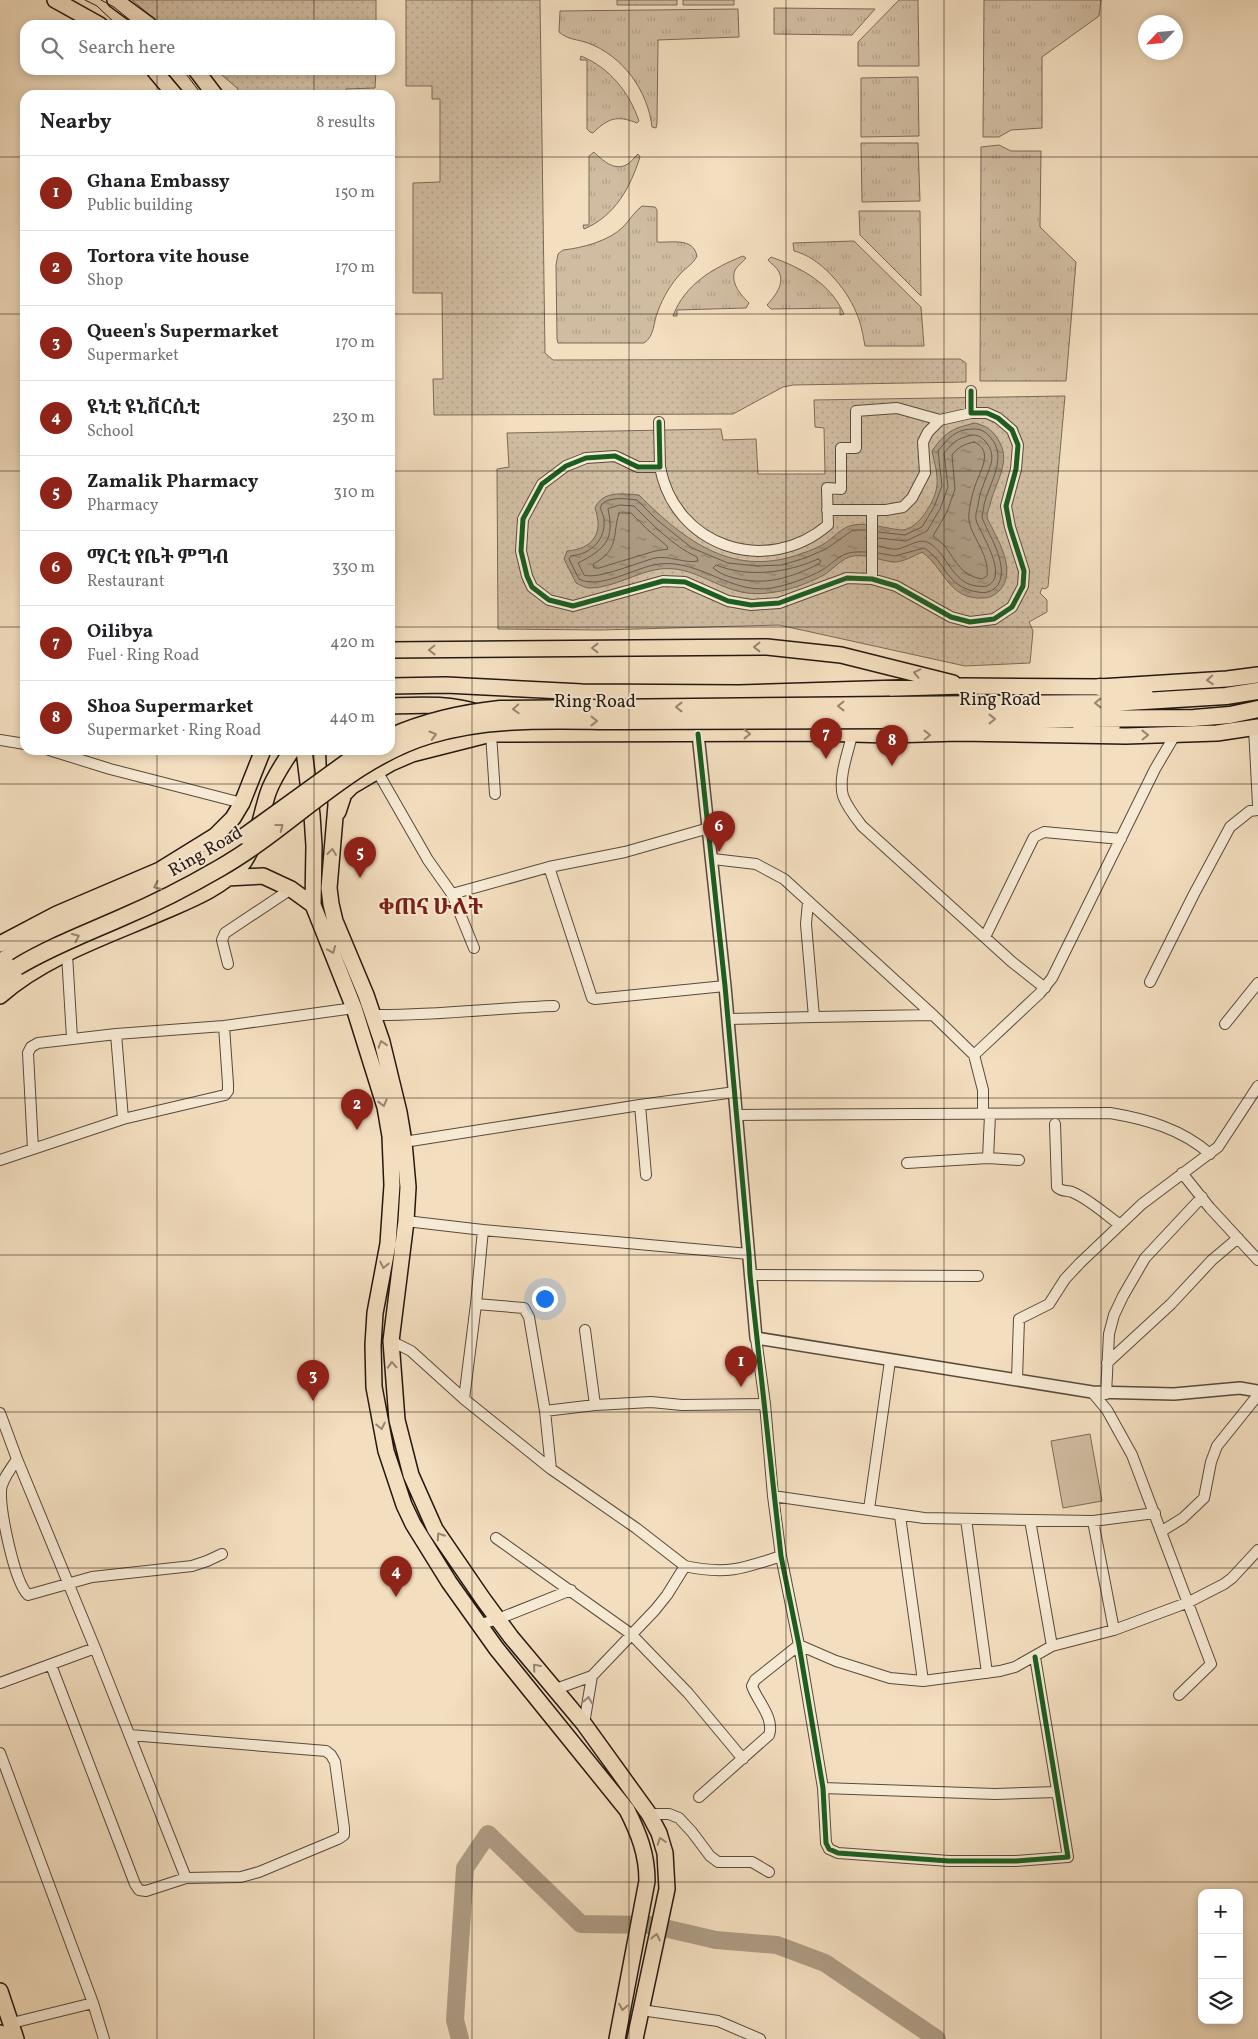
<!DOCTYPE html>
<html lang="en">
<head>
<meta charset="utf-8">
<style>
  body { margin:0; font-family:Vollkorn,"Noto Serif Ethiopic",serif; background:#f2f2f2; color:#202124 }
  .controls { position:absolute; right:15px; bottom:15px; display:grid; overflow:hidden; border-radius:10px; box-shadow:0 2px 8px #0003 }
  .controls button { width:45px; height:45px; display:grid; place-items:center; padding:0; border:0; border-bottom:1px solid #e0e0e0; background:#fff; color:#202124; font:25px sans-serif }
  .compass { position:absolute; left:1138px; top:15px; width:45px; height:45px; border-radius:50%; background:#fff; box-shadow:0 2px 8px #0003; rotate:244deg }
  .you { position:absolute; left:544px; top:1298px; width:18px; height:18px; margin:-12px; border:4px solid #fff; border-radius:50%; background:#1a73e8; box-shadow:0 0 0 8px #1a73e833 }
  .badge { display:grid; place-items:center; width:32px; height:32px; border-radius:50%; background:#8f2418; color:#fff; font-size:16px; font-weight:700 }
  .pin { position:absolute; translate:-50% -41px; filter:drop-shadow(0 1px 2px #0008) }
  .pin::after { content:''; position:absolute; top:26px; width:18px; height:15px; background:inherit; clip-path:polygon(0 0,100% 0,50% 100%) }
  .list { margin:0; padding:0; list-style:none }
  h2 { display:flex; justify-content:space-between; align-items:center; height:65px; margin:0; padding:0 20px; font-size:21px }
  h2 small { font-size:16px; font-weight:400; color:#757577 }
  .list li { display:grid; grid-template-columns:32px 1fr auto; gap:15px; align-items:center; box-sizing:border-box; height:75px; padding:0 20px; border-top:1px solid #e0e0e0 }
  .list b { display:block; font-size:19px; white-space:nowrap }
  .list p { margin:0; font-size:16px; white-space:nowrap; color:#757577 }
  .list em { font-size:16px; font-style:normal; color:#757577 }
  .icon { flex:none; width:28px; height:28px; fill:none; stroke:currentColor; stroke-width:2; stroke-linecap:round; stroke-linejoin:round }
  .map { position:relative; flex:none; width:1258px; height:2039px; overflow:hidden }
  .search { position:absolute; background:#fff; box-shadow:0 2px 8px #0003; left:20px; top:20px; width:375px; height:55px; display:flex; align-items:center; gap:12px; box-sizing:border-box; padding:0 18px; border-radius:15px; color:#757577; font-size:19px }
  .panel { position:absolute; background:#fff; box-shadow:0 2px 8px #0003; left:20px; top:90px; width:375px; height:665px; border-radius:15px }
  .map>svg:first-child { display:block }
</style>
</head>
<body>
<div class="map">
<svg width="1258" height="2039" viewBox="0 0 1258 2039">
  <defs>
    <pattern id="grass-tufts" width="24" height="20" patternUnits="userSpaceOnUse" patternTransform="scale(1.25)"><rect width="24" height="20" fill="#d0bca1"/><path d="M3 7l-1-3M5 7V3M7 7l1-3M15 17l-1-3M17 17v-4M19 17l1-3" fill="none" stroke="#b2a18a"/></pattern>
    <pattern id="park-dots" width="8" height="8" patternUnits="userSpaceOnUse" patternTransform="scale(1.25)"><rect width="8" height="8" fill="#d0bca1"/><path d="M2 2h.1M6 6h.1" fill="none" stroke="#b2a18a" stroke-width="1.8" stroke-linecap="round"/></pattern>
    <pattern id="water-ripples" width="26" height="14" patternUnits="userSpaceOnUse" patternTransform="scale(1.25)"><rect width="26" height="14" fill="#ad9b84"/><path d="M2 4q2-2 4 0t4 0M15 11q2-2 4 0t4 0" fill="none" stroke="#8d7d6b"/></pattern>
  </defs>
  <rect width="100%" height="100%" fill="#f3debf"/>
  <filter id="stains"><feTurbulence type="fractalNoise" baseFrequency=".004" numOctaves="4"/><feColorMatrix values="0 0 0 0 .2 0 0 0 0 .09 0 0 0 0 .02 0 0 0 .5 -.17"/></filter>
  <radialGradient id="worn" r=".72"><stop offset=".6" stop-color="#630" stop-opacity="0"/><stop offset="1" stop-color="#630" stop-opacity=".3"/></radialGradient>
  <path fill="url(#grass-tufts)" stroke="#7a6a59" d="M617,0h60v5h-60z
    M683,0h51v5h-51z
    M899,0h19l1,66h-61v-24z
    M984,0h117l-2,16 -57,41v71l-31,2 -12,7h-16z
    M774,8l101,1 -23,26 -78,-1z
    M738,9l1,28 -81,3 -1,83 -1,5 -4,-1c-4,-36 -29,-71 -64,-84 -11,-4 -20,-3 -29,-11l1,-21z
    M581,56c29,12 48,36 58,65l-2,2c-20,-8 -29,-5 -44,10l-3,-1 -3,-3v-69h-7z
    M918,77l1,59 -58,1v-59z
    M861,143h57l2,58 -58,1z
    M999,145l12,6h30l-1,76 36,35 -10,119h-86l1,-234z
    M594,152c8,8 20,19 32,13 5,-2 8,-8 12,-11l2,3c-10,31 -25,59 -56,72l-1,-4h6v-69z
    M642,206l13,1 2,3v32c15,1 36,-5 40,14 -4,8 -10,11 -16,17 -10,11 -18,24 -23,38 -5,11 -3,25 -14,32h-86l-1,-4 -1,-74 2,-11 5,-4c19,-2 46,-9 60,-23 7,-7 11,-15 19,-21z
    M859,211h61l1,85 -61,-61z
    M854,241l67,66 3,39h-59c-2,-11 -4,-23 -9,-34 -10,-24 -36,-55 -62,-61l-1,-8z
    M743,256l3,2c-3,4 -8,7 -11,12 -5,13 6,25 14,33l-3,5 -69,2v6h-4c12,-32 40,-48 70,-60z
    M771,257c31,11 59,26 73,57l-4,1v-7l-69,1 -4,-4c8,-9 18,-21 12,-33 -2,-5 -8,-8 -11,-12z"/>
  <path fill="url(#park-dots)" stroke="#7a6a59" d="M132,0h244v25h-214z
    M406,0h134l5,353 8,7 407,-1 6,4v19l-173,3 -10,2 -50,27 -299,1 -1,-36h10l-1,-86h-29v-110l27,-1v-83h-8v-13h-26z
    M216,70h160l-1,18 -29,1 -1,6h-104l-4,-7z
    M1065,396l-17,191 -3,2 -3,-1 -2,5 7,7v12l-18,10 4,9 -3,32 -65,3 -186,-41 -178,5 -103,-1 -1,-160 12,-2 -2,-34 214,-4 2,11 33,-1 2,35h67l-1,-46 -9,-1 -1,-27z"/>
  <path fill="#d0bca1" stroke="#7a6a59" d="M1090,1434l12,67 -39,7 -12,-67z"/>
  <path fill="url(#water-ripples)" stroke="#776756" d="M975,423c12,3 19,8 25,20 11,20 -6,42 -10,62 -1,3 -3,8 -3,11 0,4 5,10 6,14 9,17 22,43 7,60 -5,5 -10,8 -17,8 -35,2 -39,-31 -61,-46 -8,4 -19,10 -28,10 -14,-1 -31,-10 -45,-5 -10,4 -17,13 -25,18 -23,12 -51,21 -77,18 -31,-4 -54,-28 -87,-24 -23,3 -47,19 -70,19 -5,0 -10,-3 -14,-5l-12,-24 3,-8c26,-2 37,-18 28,-43 8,-18 28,-14 44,-13 47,47 95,84 164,58 7,-2 15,-6 21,-9 9,-6 18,-17 29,-19 16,-3 33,4 49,5 16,0 34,-30 35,-45 1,-11 -3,-24 -5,-34 13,-19 21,-23 43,-28z"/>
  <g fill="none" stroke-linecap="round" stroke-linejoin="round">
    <path stroke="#695a4a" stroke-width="1" d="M974,442c21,8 5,31 1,44 -3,9 -5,18 -6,27 -3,20 21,38 18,63l-5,3c-20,-3 -26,-17 -37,-33 -4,-4 -9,-7 -12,-10l14,-24 8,-23 -3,-34c6,-8 13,-11 22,-13z
      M620,505l14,1c19,19 39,40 63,51l1,4c-13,3 -29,-6 -43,-3 -16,4 -58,22 -71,17l-6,-12c27,-14 37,-23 30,-54z
      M619,513h12l17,17 19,16 1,3 -13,2 -56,17h-5l-1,-4c27,-14 19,-29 26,-51z
      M866,530h-13l-27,19 -21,9 -23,7 -25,1 -29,-3 -36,-15 -35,-28 -20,-20c-9,-1 -27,-4 -35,4 -4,5 2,10 2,15 2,21 -13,35 -33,37l-2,3 10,20c22,11 56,-12 80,-15 41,-5 72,31 113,24 16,-3 36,-10 50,-18 20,-13 18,-19 44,-18
      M878,532l27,3 17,-8 12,-20 8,-21 -4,-35c7,-9 14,-18 26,-21 12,-2 19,-2 27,8 17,20 -2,45 -7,67 0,4 -2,8 -2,12 1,4 4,9 6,14 6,12 11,22 13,35 1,6 0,14 -3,19 -5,6 -12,9 -20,7 -33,-5 -31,-30 -54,-44l-29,8 -17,-3
      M878,538l28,3 21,-10 13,-22 8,-22 -4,-34c6,-7 12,-14 21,-16 8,-3 14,-3 20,4 14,16 3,28 -2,45 -3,6 -4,13 -5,19 -1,5 -3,10 -2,15 4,13 34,56 11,66 -3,1 -7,0 -11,0 -25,-4 -28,-32 -47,-43 -10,-6 -22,5 -32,6 -6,1 -13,-2 -19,-3
      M818,559l3,2 -2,3c-30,14 -52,22 -85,14 -8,-2 -15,-5 -21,-10l3,-3c33,13 70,8 102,-6z"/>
    <path stroke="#ad9b84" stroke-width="18" d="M460,2039l-5,-19 10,-152 23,-34 93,90 70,1 65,15 61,5 48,18 112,76"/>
    <defs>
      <path id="minor" d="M659,422l1,45h-22l-23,-11 -29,2 -20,8 -24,18 -19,35 -2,32 6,25 5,11 17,13 24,6 90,-25 22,1 43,19 23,4 28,-2 68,-25 25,1 24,7 55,31 19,5 24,-3 18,-12 11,-21 1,-15 -14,-44 -4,-21 10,-37 2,-24 -6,-15 -14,-12 -11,-5h-16v-22
        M660,467c15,80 107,110 168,58l-1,-37 14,1v-41h15v-37l41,-3 43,12 31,-7
        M827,510h59l17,-3 9,-9 13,-25 -2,-31 5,-10 12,-12
        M872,579v-69
        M1254,728l4,77
        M491,734l4,60
        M852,735c-4,18 -14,43 -9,61 4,11 12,21 19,30l150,136 33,26
        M0,740l25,4
        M49,750l61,19 132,34
        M377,771l51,89 24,34 22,54
        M713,859l43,5 28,15 149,136 41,40 9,35v24
        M549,867l43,131 3,1 130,-13
        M452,894l97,-27 76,-15 84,-24
        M808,902l-2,22 8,93 119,-2
        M985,937l49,-100 10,-5 77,7
        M67,954l5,84
        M228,964l-6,-24 3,-7 66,-44
        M1150,982l44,-88 36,-67 20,-16 8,-1
        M373,1015c60,1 121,-7 181,-9
        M728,1019l86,-2
        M1225,1024l33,-41
        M116,1034l7,85
        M974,1055l66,-62 12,-15 103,-209 20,-34
        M640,1105l6,70
        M737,1115l373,-2c36,6 72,16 100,41
        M1055,1124l2,63c4,5 9,3 15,5 17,7 33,22 48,33
        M404,1142l236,-37 95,-13
        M33,1149l-5,-96 3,-6 7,-4 78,-9 108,-8 130,-18
        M988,1158l31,2
        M0,1160l123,-41 102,-24 3,-4v-7l-4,-58
        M907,1163l81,-5 2,-43
        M1182,1173l28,35 48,52
        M406,1221l77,9
        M750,1275l228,1
        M476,1304l7,-74 266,24
        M585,1330l10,75
        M756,1338l9,66 8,92 8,60 18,89 24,143 3,55 3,6 9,4 111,8h67l52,-4 -33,-200
        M391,1341l20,10 53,48 87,70 85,59 49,38
        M1107,1363l64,-59 41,-44 26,-22
        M1017,1379l2,-60 30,-15 16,-25 15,-16 62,-59 76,-57 40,-61
        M1092,1392l15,18 25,45 79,209 -32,31
        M1106,1394l3,-60 5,-19 9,-19 22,-38 57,-61
        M464,1399l12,-95 48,4 5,9 16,94 6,58
        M545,1411l50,-6 56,-3 31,3 83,-1
        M0,1413l17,46 78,189 91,230
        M17,1459c-6,10 -15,20 -16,31 -1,21 13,91 27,105l64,-18 100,-11 15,-5 15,-7
        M773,1496l151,22 169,3 62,-8
        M869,1509l21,-148
        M900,1516l23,165
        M966,1519l21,154
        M1030,1520l22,126
        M1093,1521l21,109
        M1162,1531l21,-13 21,-20 7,-36 6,-16 41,-51
        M496,1538l135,96 57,59 55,66
        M478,1625l20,-6 73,-29
        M51,1665l84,219 4,6 7,1 40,-13 55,-1 18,-5 79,-33 6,-4v-7l-9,-66 -4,-7 -5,-4 -196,-16
        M0,1683l95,-35
        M556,1689l36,-13 63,-66 12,-15 18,-29c40,9 58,3 96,-10
        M584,1724l8,-48
        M0,1753l93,250 11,36
        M823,1788l172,6 61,-2
        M699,1797l70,-62c6,-17 -12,-34 -17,-49l3,-6 44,-35 37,16 54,17 33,3 77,-10 15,-4 37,-21 62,-16 75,-28 35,-18 8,-6 26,-28
        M649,1814h20l10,4 13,14 18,24 8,6h34l17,10
        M641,2010l77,11 42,18
        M12,2023l81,-20"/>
      <path id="tertiary" d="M698,734l27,252 31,352 336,54 82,2 66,-6 18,3"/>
      <path id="primary" d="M55,0l45,25
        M115,0l34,25
        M154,70l21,25
        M196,70l19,25
        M390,650l377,-3 74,8 112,28
        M390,686l56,-1 136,7 157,1 225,-7 136,1 127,-8 31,-4
        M390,706c31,-1 60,-3 90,7
        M304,750l8,65 2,31 -1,59 41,103 31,99 5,29 2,49 -4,59 -13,69 -2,32 1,42 12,64 18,54 9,19 36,58 47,66 131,162c12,24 20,44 20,71l-30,158
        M334,750l2,55 -7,83 2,16 4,17 31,74 16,47 17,70 5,30 4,45 -2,34 -15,120 6,79 14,55 24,54 48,70 28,38 73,87 65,90 10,19 6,20 2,36 -32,150
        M338,812l6,-18 8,-8 39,-23 21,-9 79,-20 327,-1 71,2 70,-2 167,3 91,-3 41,-6
        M226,878l37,-2 28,13 22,16
        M0,944l57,-30 103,-44 55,-34 18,-18 9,-15 21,-53
        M0,996c45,-40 110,-61 165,-85 25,-11 56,-23 75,-44 17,-20 20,-50 28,-74 5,-15 15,-29 24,-43
        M0,1991l16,48
        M0,2033l2,6"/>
      <path id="trunk" d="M1100,687l45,8
        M890,705l221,-2 115,-7 32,-5
        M891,720l303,-2 36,-3 28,-6
        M1078,734l34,-9
        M0,962l48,-29 133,-58 64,-39
        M0,980l17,-13"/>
    </defs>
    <use href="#minor" stroke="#584a3c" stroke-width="12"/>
    <use href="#tertiary" stroke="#584a3c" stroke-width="14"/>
    <use href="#primary" stroke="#251811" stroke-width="18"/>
    <use href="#trunk" stroke="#251811" stroke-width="19"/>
    <use href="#minor" stroke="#f7ead5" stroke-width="10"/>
    <use href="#tertiary" stroke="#f7ead5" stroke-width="11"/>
    <use href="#primary" stroke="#f3debf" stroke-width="15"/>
    <use href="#trunk" stroke="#f3debf" stroke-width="16"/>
    <path stroke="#251811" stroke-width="1" d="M85,0l12,6 20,19
      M101,0l13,7 22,18
      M164,70l22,25
      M183,70l19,25"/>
    <defs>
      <path id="trunk-bridge" d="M390,737c36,-16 72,-24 110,-28l390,-4
        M245,836l119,-86
        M17,967c33,-20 70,-34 106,-50 33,-14 66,-31 97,-49 72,-41 129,-109 210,-133 62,-19 129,-14 192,-14 90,0 180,-1 269,-1"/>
    </defs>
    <use href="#trunk-bridge" stroke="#251811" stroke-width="19" stroke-linecap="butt"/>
    <use href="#trunk-bridge" stroke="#f3debf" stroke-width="16"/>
    <defs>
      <path id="cycleway" d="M659,422l1,45h-22l-23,-11 -29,2 -20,8 -24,18 -19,35 -2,32 6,25 5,11 17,13 24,6 90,-25 22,1 43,19 23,4 28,-2 68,-25 25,1 24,7 55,31 19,5 24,-3 18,-12 11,-21 1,-15 -14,-44 -4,-21 10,-37 2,-24 -6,-15 -14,-12 -11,-5h-16v-22
        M698,734l27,252 24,268 1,21 31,281 18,89 24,143 3,55 3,6 9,4 111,8h67l52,-4 -33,-200"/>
    </defs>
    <use href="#cycleway" stroke="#f7ead5" stroke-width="8"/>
    <use href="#cycleway" stroke="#1b5e20" stroke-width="5"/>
  </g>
  <defs><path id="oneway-chevron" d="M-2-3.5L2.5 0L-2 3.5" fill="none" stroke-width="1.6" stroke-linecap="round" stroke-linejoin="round" transform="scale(1.25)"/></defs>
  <g stroke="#968571">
    <use href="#oneway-chevron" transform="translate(757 647) rotate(180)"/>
    <use href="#oneway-chevron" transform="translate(595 648) rotate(180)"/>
    <use href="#oneway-chevron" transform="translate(432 650) rotate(179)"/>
    <use href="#oneway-chevron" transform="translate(917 673) rotate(-167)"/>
    <use href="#oneway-chevron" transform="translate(1210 680) rotate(176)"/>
    <use href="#oneway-chevron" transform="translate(1098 703) rotate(180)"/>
    <use href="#oneway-chevron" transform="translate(841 706) rotate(180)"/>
    <use href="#oneway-chevron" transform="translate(679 707) rotate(180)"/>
    <use href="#oneway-chevron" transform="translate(516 709) rotate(177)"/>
    <use href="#oneway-chevron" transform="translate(992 719)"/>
    <use href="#oneway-chevron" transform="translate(594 721)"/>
    <use href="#oneway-chevron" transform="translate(747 734)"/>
    <use href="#oneway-chevron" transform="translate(433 735) rotate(-16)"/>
    <use href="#oneway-chevron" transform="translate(927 735) rotate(-1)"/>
    <use href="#oneway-chevron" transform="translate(1145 735) rotate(-1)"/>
    <use href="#oneway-chevron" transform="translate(280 827) rotate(-37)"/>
    <use href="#oneway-chevron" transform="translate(332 852) rotate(-83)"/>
    <use href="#oneway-chevron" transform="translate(157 886) rotate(156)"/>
    <use href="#oneway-chevron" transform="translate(76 937) rotate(-25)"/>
    <use href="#oneway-chevron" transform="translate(332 950) rotate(68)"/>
    <use href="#oneway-chevron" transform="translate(382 1044) rotate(-107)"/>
    <use href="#oneway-chevron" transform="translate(383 1103) rotate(76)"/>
    <use href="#oneway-chevron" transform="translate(384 1265) rotate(102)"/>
    <use href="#oneway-chevron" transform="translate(392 1365) rotate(-93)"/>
    <use href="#oneway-chevron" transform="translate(381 1426) rotate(78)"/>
    <use href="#oneway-chevron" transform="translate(440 1536) rotate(-123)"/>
    <use href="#oneway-chevron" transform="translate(536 1667) rotate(-131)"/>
    <use href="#oneway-chevron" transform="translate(661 1841) rotate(-108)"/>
    <use href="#oneway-chevron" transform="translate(656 1937) rotate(-78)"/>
    <use href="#oneway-chevron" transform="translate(623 2007) rotate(101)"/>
  </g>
  <use stroke="#988c7d" href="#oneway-chevron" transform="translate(588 1700) rotate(-81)"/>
  <path fill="none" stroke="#251811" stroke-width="1" stroke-opacity="0.55" d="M157,0v25M314,0v25M472,0v2039M629,0v2039M786,0v2039M944,0v2039M1101,0v2039M157,70v25M314,70v25M0,157h25M390,157h868M0,314h25M390,314h868M0,471h25M390,471h868M0,627h25M390,627h868M157,750v1289M314,750v1289M0,784h1258M0,941h1258M0,1098h1258M0,1255h1258M0,1412h1258M0,1568h1258M0,1725h1258M0,1882h1258"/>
  <g text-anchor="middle" stroke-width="4" stroke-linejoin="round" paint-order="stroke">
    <g font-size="18" fill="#251811" stroke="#f7ead5">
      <text x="1000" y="705">Ring Road</text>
      <text x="595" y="707">Ring Road</text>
      <text transform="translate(205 851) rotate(-30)" y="6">Ring Road</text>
    </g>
    <g font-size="22" font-weight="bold" fill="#7a1f14" stroke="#f7ead5">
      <text x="431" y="914">ቀጠና ሁለት</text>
    </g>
  </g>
  <rect width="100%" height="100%" filter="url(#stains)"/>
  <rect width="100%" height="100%" fill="url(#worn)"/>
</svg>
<div class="controls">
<button>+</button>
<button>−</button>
<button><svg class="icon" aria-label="layers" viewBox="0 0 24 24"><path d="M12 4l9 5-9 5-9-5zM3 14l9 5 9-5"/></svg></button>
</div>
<svg class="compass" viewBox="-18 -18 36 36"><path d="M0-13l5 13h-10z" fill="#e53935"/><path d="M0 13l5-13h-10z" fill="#757577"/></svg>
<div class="you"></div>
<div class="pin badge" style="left:741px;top:1387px">1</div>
<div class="pin badge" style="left:357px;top:1130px">2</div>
<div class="pin badge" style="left:313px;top:1401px">3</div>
<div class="pin badge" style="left:396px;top:1597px">4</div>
<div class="pin badge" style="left:360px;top:878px">5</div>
<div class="pin badge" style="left:719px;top:852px">6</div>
<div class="pin badge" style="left:826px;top:759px">7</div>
<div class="pin badge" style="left:892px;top:766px">8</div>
<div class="search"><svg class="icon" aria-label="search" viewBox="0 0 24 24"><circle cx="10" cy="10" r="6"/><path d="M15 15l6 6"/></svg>Search here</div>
<section class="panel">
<h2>Nearby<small>8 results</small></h2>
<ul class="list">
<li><span class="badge">1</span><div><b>Ghana Embassy</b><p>Public building</p></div><em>150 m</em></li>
<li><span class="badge">2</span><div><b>Tortora vite house</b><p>Shop</p></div><em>170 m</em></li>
<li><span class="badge">3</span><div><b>Queen's Supermarket</b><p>Supermarket</p></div><em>170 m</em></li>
<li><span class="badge">4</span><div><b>ዩኒቲ ዩኒቨርሲቲ</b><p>School</p></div><em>230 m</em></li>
<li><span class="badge">5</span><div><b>Zamalik Pharmacy</b><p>Pharmacy</p></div><em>310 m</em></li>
<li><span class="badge">6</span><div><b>ማርቲ የቤት ምግብ</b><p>Restaurant</p></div><em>330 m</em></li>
<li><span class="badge">7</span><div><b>Oilibya</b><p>Fuel · Ring Road</p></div><em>420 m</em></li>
<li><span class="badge">8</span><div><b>Shoa Supermarket</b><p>Supermarket · Ring Road</p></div><em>440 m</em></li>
</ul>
</section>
</div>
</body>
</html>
